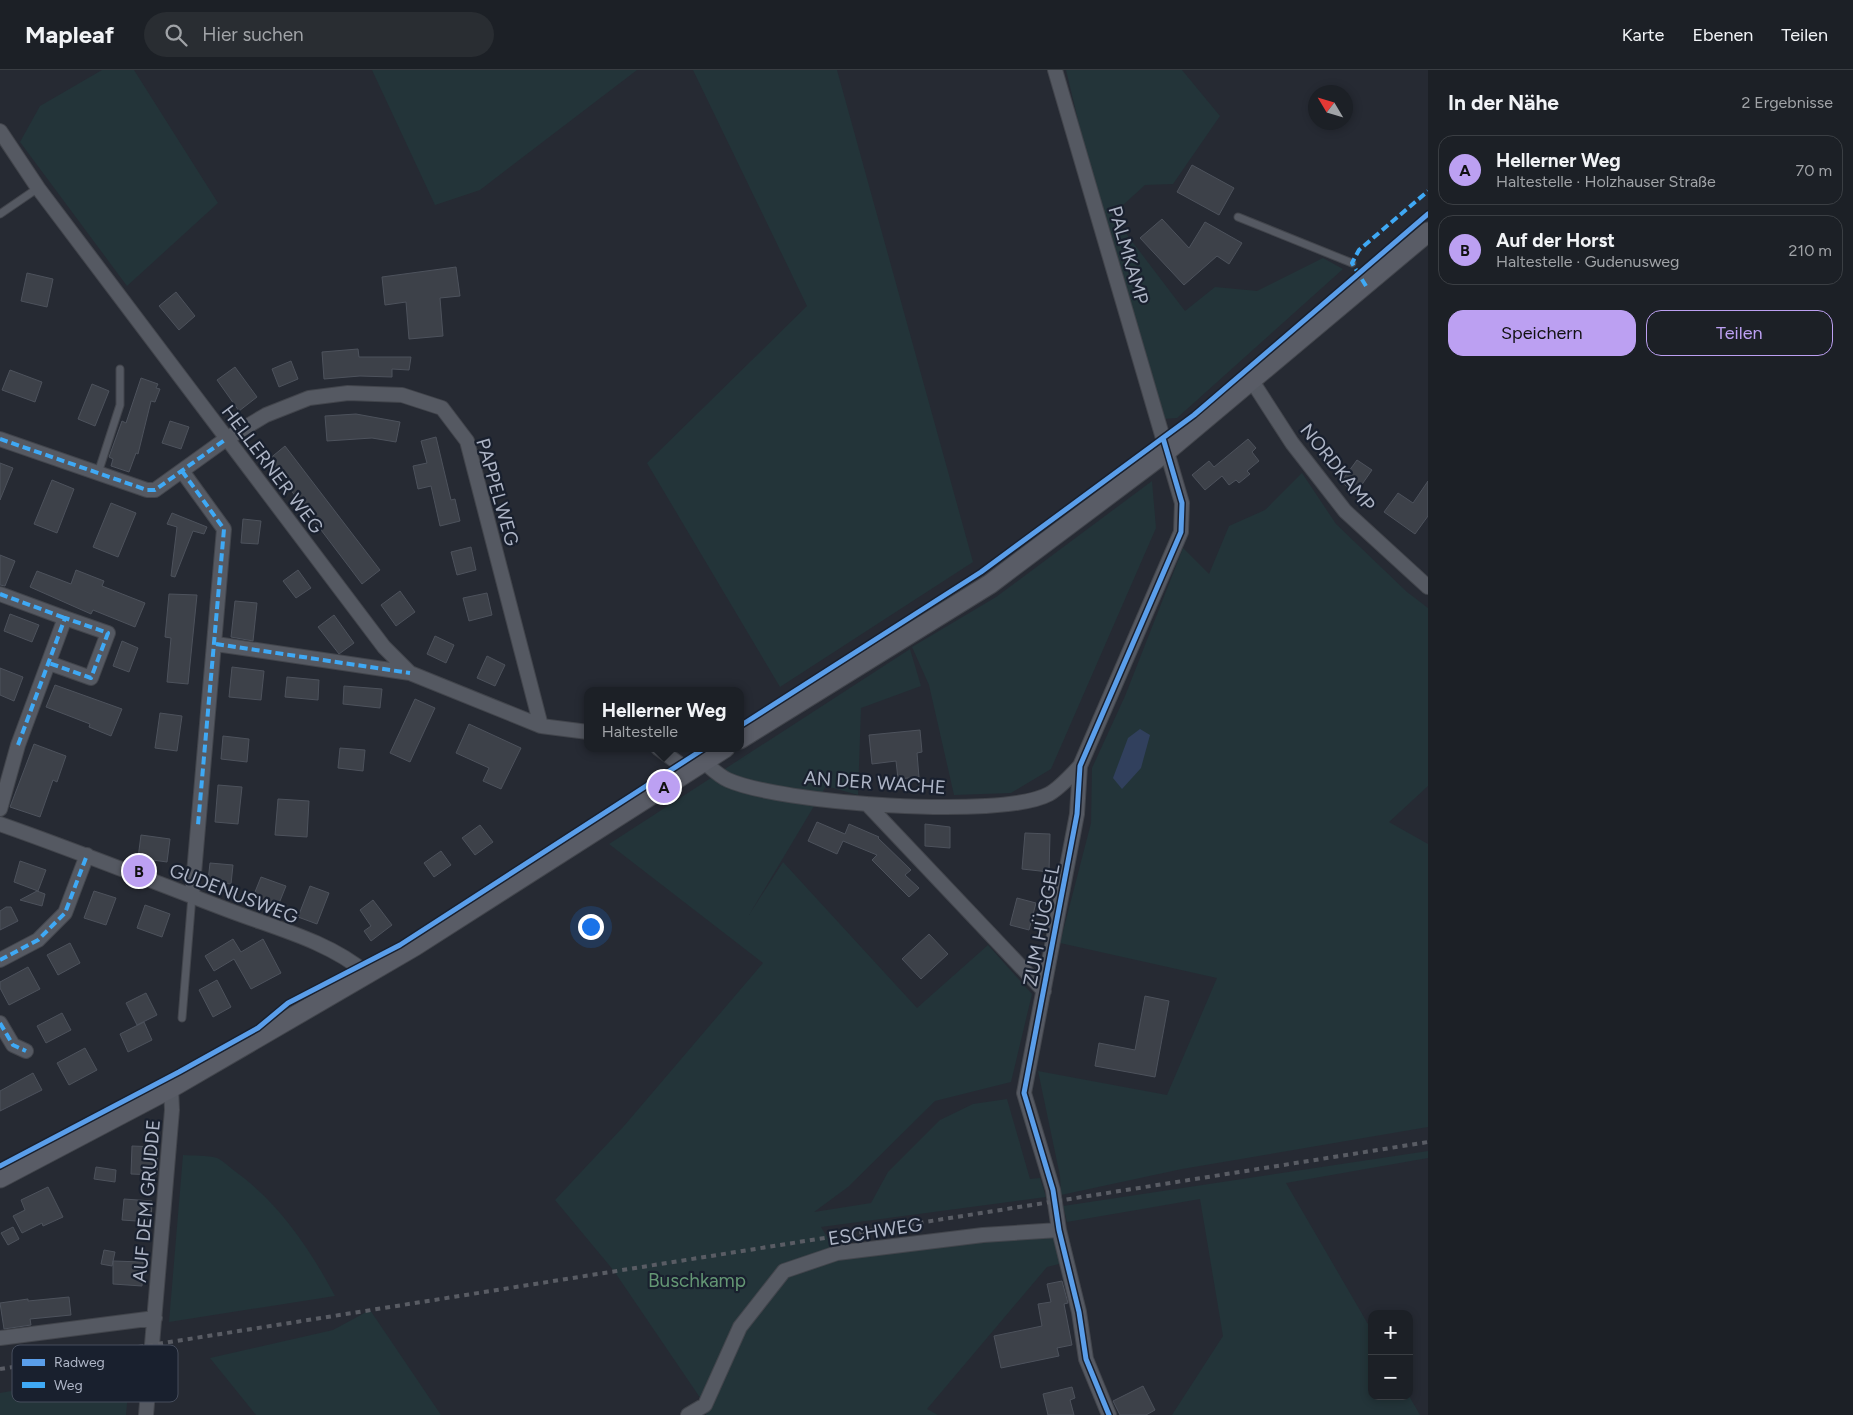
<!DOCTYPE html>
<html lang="de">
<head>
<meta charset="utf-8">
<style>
  body { margin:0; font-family:Figtree,sans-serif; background:#292d32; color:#f1f3f6 }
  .controls { position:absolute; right:15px; bottom:15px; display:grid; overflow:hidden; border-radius:10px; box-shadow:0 2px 8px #0003 }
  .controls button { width:45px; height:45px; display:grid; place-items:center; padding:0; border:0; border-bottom:1px solid #3a3e43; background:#1c2026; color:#f1f3f6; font:25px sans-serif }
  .compass { position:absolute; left:1308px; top:15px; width:45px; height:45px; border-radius:50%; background:#1c2026; box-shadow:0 2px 8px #0003; rotate:308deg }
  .you { position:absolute; left:590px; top:856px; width:18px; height:18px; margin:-12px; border:4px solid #fff; border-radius:50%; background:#1a73e8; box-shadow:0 0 0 8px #1a73e833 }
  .badge { display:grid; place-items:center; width:32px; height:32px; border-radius:50%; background:#bca0f2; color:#111; font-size:16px; font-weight:700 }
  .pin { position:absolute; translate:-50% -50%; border:2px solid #fff; box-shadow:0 1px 5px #0006 }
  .popup { position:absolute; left:584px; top:617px; width:160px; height:65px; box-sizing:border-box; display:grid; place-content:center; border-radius:10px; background:#1c2026; filter:drop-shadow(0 1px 4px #0005); font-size:16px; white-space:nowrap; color:#a0a3a7 }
  .popup b { font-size:19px; color:#f1f3f6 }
  .popup::after { content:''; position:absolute; left:50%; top:100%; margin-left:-10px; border:10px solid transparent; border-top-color:#1c2026 }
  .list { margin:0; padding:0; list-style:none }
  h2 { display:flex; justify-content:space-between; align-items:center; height:65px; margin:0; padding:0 20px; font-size:21px }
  h2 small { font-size:16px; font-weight:400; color:#a0a3a7 }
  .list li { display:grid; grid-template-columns:32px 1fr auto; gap:15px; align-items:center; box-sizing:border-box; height:70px; margin:0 10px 10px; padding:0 10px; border:1px solid #3a3e43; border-radius:15px }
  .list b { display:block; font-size:19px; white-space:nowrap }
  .list p { margin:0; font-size:16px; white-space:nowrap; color:#a0a3a7 }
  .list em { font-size:16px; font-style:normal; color:#a0a3a7 }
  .actions { display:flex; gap:10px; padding:15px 20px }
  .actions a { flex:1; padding:11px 0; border:1px solid #bca0f2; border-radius:15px; text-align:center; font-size:18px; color:#bca0f2 }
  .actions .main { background:#bca0f2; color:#111 }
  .icon { flex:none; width:28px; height:28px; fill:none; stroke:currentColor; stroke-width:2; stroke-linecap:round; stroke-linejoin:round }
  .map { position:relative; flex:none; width:1428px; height:1345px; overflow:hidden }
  header { display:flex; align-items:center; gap:30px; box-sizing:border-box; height:70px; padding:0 25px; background:#1c2026; border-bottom:1px solid #3a3e43 }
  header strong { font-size:24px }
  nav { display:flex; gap:28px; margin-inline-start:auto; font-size:18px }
  .search { width:350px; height:45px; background:#292d32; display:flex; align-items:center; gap:12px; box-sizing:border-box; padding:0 18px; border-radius:28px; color:#a0a3a7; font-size:19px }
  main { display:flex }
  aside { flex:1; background:#1c2026 }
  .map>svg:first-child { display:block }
</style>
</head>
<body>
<header>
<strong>Mapleaf</strong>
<div class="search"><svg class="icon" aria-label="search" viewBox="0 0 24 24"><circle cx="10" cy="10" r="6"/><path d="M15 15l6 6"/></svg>Hier suchen</div>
<nav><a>Karte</a><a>Ebenen</a><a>Teilen</a></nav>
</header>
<main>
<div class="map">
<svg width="1428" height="1345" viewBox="0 0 1428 1345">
  <rect width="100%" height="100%" fill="#262a33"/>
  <path fill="#233439" d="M102,0h32l84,133 -91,83 -107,-144 20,-36z
    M372,0h265l-157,120 -45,15z
    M693,0h144l136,492 -193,125 -133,-224 160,-157z
    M1066,0h116l38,46 -47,68 -28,1 -33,30 73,96 30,-24 42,4 66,-33 20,11 -166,149 -14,1 -79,-274z
    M1302,403l34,51 71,68 21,16v178l-39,36 39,22v283l-246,42 -121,26 -1,-19 -22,-105 129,24 50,-117 -157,-35 31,-120 1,-55 33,-72 58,-148 26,26 20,-48 36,-16z
    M1152,411l4,47 -105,241 -40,24 -57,2 -25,-110 -17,-38 84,-50z
    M910,579l11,37 -60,22 -3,87 -32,-9 -77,129 34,-53 134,146 71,-63 44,49 -21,88 -76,19 -87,86 -34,25 57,-9 17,-31 52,-52 33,-16 34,-5 23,80 10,-1 6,19 -225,30 16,26 222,-23 8,32 -20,5 -120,142 11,6h-232l-1,-10 -91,-134 -59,-71 69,-74 139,-163 -154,-119z
    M1428,1081v7l-142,25 86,148v65h37l11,19h-248l51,-79 -23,-137 -133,23 -4,-16z
    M183,1085c10,1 25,0 34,3 7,3 13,10 19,14 43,31 74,77 99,124l-166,26z
    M370,1240l71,105h-185l-46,-57 123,-28z
    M130,1300l-4,45h-126v-22z"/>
  <path fill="#31405d" d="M1140,659l10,6 -9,33 -19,21 -9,-11 15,-40z"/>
  <path fill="#3d4149" stroke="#4d525c" d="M1192,95l42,23 -15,27 -42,-23z
    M1162,149l27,29 16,-26 37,21 -13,21 -12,-8 -33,29 -44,-47z
    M456,197l4,29 -20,2 3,38 -34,3 -3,-37 -21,3 -3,-28z
    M27,203l26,6 -6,28 -26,-6z
    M176,222l19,24 -16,14 -20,-24z
    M358,279l1,8h52l-2,13 -17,-1v8l-32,-1 -36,3 -2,-27z
    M291,291l7,18 -19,8 -7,-18z
    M235,297l22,30 -18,14 -22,-31z
    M10,300l32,12 -7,20 -33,-12z
    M141,308l17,6 -2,4 4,1 -5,13 -4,-1 -13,53 -2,-1 -7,19 -18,-6 2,-7 -4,-2 13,-36 4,2z
    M92,314l17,7 -14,35 -17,-7z
    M356,344l44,8 -4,20 -24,-4 -45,3 -2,-25z
    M170,351l19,6 -8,22 -19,-6z
    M436,367l15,63 4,-1 5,22 -20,5 -9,-40 -13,3 -5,-23 14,-3 -6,-22z
    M1248,369l8,9 -4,4 7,9 -12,10 3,3 -11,9 -3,-3 -7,5 -7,-9 -17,14 -13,-15 17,-14 5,6z
    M285,376l95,124 -18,14 -94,-124z
    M1357,390l15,10 -16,23 -15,-11z
    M0,393l13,5 -13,32z
    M52,410l22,9 -17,44 -23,-9z
    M1428,411v35l-13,18 -31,-22 14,-19 15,10z
    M111,433l25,10 -18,44 -25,-10z
    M172,443l35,14 -3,7 -11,-3 -18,46 -4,-1 6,-49 -10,-3z
    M243,449l18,2 -3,23 -17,-1z
    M471,477l5,23 -19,5 -6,-23z
    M0,485l15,6 -10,25 -5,-1z
    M76,500l28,11 -2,5 43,17 -10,24 -42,-17 -2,4 -61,-27 7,-16 34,13z
    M298,500l13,18 -15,10 -13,-17z
    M400,521l15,21 -19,14 -15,-21z
    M487,523l5,22 -23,6 -6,-23z
    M169,524l28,1 -9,89 -21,-2 4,-44 -6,-1z
    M235,531l22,2 -4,38 -22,-4z
    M10,544l29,11 -7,17 -28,-11z
    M334,545l20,28 -15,11 -21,-27z
    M435,566l19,9 -8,18 -19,-9z
    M122,571l16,7 -9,24 -16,-6z
    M487,586l18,9 -10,21 -18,-8z
    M232,597l32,4 -3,29 -32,-3z
    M0,598l23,9 -9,24 -14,-6z
    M287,607l32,3 -1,20 -33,-3z
    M55,615l67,24 -11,27 -22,-9 1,-3 -44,-17z
    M344,616l38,3 -2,19 -37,-4z
    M415,629l20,9 -25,54 -20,-9z
    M160,643l22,3 -5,35 -22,-3z
    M469,654l52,24 -20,41 -18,-8 6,-13 -33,-15z
    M920,660l2,22 -5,1 2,24 -21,2 -2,-18 -24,3 -3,-29z
    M223,666l26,3 -2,23 -26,-3z
    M34,674l32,12 -9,26 -4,-2 -13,37 -30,-10z
    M340,678l25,2 -2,21 -25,-3z
    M218,715l24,2 -4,37 -23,-2z
    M278,729l31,2 -2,36 -32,-2z
    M817,752l28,12 4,-10 30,13 -1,1 33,32 -6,5 14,13 -10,9 -37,-37 5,-5 -34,-14 -6,13 -29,-13z
    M925,754l25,3v21l-25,-2z
    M480,755l13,17 -18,13 -13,-17z
    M1025,763l25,1 -1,38 -27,-3z
    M141,765l29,4 -3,23 -29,-4z
    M441,781l10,14 -17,12 -10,-14z
    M20,791l26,9 -8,21 -24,-9z
    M210,793l23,2 -2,19 -23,-3z
    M261,807l25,9 -8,20 -25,-9z
    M310,816l19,7 -12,31 -19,-7z
    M37,821l8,3 -3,12 -22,-6z
    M94,821l22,7 -10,27 -22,-7z
    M1017,828l19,5 -7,27 -19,-5z
    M373,830l19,25 -21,16 -7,-10 7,-5 -11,-16z
    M145,835l25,9 -8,23 -25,-9z
    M6,837h5l7,14 -18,9v-19z
    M929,864l19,20 -27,25 -19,-20z
    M233,869l8,13 22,-13 18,34 -30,16 -17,-30 -20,12 -9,-15z
    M70,873l10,20 -22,12 -11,-20z
    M28,897l12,22 -31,16 -9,-17v-6z
    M217,910l14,27 -18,10 -14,-27z
    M146,923l11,22 -20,10 -11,-22z
    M1145,926l24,5 -14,76 -60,-11 4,-23 36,7z
    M62,943l9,17 -25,13 -9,-17z
    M144,952l8,18 -24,12 -8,-18z
    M85,978l12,22 -28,15 -12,-22z
    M33,1003l9,17 -42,21v-20z
    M132,1076l26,1 -1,28 -26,-1z
    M96,1097l20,3 -1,12 -21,-3z
    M48,1117l15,30 -20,9 -1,-3 -20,10 -9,-17 12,-6 -4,-10z
    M124,1129l28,2 -1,21 -29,-2z
    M13,1157l6,12 -11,6 -7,-12z
    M104,1180l11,2 -3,14 -11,-2z
    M113,1191l30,1 -1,24 -29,-2z
    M1062,1211l6,22 -4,1 8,41 -15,3 2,8 -58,12 -7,-32 48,-10 -4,-22 13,-2 -4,-18z
    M69,1227l2,18 -41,4 1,6 -27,4 -4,-26 28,-4v2z
    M1143,1316l12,24 -9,5h-26l-7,-14z
    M1072,1317l3,11 -5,2 4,15h-26l-5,-21z"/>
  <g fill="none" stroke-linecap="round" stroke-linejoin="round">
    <defs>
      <path id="lane" d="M0,144l38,-26
        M1238,147l114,46
        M98,403l22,-68v-36
        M182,948l10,-122"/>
      <path id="street" d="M1055,0l127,433 -1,29 -101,234 -3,48 -53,279 29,97 6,40 20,82 7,47 23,56
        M0,61l38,57 346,459 26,26 131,53 47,6
        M1252,311l40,62 53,68 83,76
        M0,369l147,51h8l71,-51 40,-24 43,-17 39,-5 54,2 40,13 25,33 74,285
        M182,401l42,58 -32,367
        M0,524l65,24
        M216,574l194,29
        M658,678l31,23
        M704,692c7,6 15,14 24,18 51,23 273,40 321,14 11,-6 22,-19 31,-28
        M867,734l177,187
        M0,739l18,-64 47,-127 43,15 -17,45 -42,-15
        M0,754c77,27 152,57 228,86 47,18 100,31 138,63
        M0,890l38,-20 27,-27 22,-58
        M0,953l13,22 13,6
        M0,1268l155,-20
        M146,1345l26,-305 -1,-22
        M688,1345l17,-10 35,-78 44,-56 53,-18 146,-18 76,-5"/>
      <path id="secondary" d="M740,669l250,-155 177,-133 261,-219
        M0,1108l171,-90 244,-142 310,-198"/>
    </defs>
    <use href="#lane" stroke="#42454c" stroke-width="9"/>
    <use href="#street" stroke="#42454c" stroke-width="16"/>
    <use href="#secondary" stroke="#42454c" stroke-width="21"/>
    <use href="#lane" stroke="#555962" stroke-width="7"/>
    <use href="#street" stroke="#555962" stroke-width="14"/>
    <use href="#secondary" stroke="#595c66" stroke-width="19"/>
    <path stroke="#595c64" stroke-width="4" stroke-dasharray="5 5" stroke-linecap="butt" d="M0,1299l1428,-227"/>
    <path stroke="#3fa9f5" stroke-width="4" stroke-dasharray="8 4" stroke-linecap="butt" d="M1366,216l-14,-23 7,-13 69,-59
      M0,369l147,51h8l71,-51
      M182,401l42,58 -26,296
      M0,524l65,24
      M216,574l194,29
      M18,675l47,-127 43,15 -17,45 -42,-15
      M0,890l38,-20 27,-27 22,-58
      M0,953l13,22 13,6"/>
    <defs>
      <path id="cycleway" d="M740,656l241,-154 213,-157 234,-201
        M0,1096l179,-94 79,-44 30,-25 112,-58 305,-197
        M1109,1345l-23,-56 -7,-47 -20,-82 -6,-40 -29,-97 53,-279 3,-48 101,-234 1,-29 -19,-65"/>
    </defs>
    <use href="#cycleway" stroke="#19202e" stroke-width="8"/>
    <use href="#cycleway" stroke="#5a9eea" stroke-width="5"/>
  </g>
  <g text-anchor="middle" stroke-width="4.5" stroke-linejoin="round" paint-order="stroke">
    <g font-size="19" fill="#aeb5c6" stroke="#19202e">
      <text transform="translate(1129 185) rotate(74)" y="7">PALMKAMP</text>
      <text transform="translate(1338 397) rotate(51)" y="7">NORDKAMP</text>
      <text transform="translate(273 399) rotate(53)" y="7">HELLERNER WEG</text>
      <text transform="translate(498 422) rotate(74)" y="7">PAPPELWEG</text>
      <text transform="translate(875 712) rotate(4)" y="7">AN DER WACHE</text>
      <text transform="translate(234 823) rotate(21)" y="7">GUDENUSWEG</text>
      <text transform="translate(1041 855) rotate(-79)" y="7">ZUM HÜGGEL</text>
      <text transform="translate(146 1131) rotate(-85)" y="7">AUF DEM GRUDDE</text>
      <text transform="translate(875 1161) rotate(-9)" y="7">ESCHWEG</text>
    </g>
    <g font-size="19" fill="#649774" stroke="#19202e">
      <text x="697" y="1217">Buschkamp</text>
    </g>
  </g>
  <rect x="12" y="1275" width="166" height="57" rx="8" fill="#19202e" stroke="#464d5c" stroke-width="1"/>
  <rect x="22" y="1289" width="23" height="7" fill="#5a9eea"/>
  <rect x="22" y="1312" width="23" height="6" fill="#3fa9f5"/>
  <g font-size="14" fill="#aeb5c6">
    <text x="54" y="1297">Radweg</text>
    <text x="54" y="1320">Weg</text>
  </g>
</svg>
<div class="controls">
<button>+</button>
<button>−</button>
</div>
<svg class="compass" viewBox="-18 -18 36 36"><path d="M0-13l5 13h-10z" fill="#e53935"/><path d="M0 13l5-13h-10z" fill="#a0a3a7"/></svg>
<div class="you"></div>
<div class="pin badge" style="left:664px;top:717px">A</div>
<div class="popup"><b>Hellerner Weg</b>Haltestelle</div>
<div class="pin badge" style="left:139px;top:801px">B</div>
</div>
<aside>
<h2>In der Nähe<small>2 Ergebnisse</small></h2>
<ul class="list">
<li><span class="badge">A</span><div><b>Hellerner Weg</b><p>Haltestelle · Holzhauser Straße</p></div><em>70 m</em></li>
<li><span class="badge">B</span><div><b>Auf der Horst</b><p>Haltestelle · Gudenusweg</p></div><em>210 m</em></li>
</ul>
<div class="actions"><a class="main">Speichern</a><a>Teilen</a></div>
</aside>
</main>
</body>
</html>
